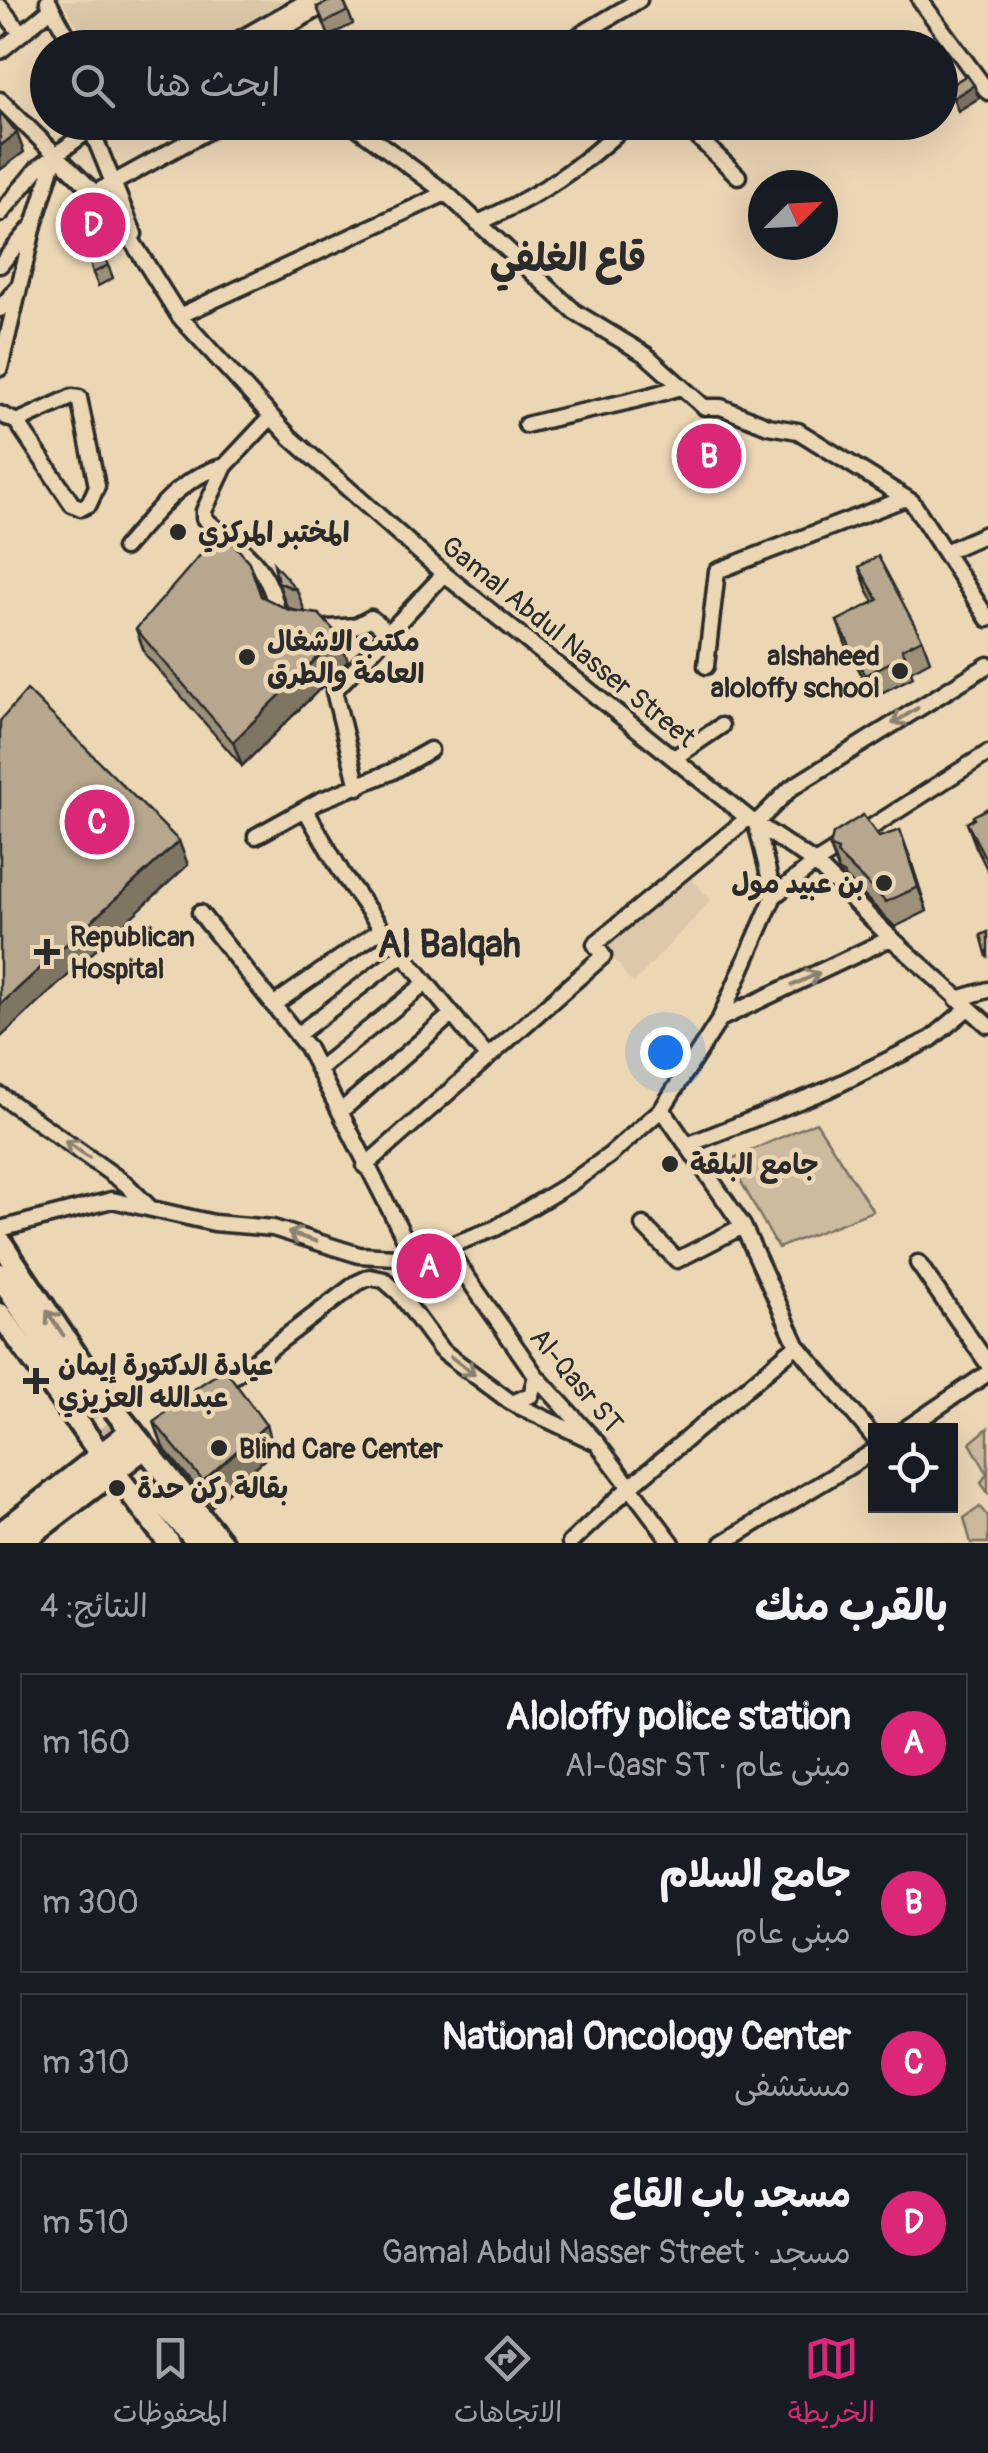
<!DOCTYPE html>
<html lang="ar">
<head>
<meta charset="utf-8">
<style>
  body { margin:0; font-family:Pangolin,"Playpen Sans Arabic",sans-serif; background:#20242c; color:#f1f3f6; direction:rtl }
  .controls { position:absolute; right:30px; bottom:30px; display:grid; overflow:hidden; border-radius:0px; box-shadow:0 10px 40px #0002 }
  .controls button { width:90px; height:90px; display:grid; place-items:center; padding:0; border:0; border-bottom:2px solid #363941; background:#171b24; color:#f1f3f6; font:50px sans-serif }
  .compass { position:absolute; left:748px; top:170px; width:90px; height:90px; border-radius:50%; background:#171b24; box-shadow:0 10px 40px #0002; rotate:66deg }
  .you { position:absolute; left:665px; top:1052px; width:35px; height:35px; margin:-25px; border:8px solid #fff; border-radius:50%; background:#1a73e8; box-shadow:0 0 0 15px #1a73e833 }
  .badge { display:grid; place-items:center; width:65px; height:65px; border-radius:50%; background:#db2777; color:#fff; font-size:32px; font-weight:700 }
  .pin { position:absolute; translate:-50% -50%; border:5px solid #fff; box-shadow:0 2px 10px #0006 }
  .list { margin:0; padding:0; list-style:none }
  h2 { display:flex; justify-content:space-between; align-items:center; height:130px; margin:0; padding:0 40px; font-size:42px }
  h2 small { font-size:32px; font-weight:400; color:#9ea1a6 }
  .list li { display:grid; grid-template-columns:65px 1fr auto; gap:30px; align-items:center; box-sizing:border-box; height:140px; margin:0 20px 20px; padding:0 20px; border:2px solid #363941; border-radius:0px }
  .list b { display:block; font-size:38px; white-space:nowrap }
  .list p { margin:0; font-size:32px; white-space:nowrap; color:#9ea1a6 }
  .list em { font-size:32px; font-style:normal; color:#9ea1a6 }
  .icon { flex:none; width:55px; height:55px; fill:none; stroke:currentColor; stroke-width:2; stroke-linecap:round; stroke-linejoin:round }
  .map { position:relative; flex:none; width:988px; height:1543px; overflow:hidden; direction:ltr }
  .search { position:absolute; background:#171b24; box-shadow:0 10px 40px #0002; left:30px; right:30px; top:30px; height:110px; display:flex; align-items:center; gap:25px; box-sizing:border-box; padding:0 35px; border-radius:55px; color:#9ea1a6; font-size:38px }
  .sheet { height:770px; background:#171b24 }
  nav { display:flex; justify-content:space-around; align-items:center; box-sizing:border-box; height:140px; border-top:2px solid #363941; background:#171b24; font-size:28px; color:#9ea1a6 }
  nav a { display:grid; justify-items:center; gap:5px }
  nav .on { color:#db2777 }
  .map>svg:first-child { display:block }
</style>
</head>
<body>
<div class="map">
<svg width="988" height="1543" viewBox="0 0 988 1543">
  <rect width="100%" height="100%" fill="#ecd7b5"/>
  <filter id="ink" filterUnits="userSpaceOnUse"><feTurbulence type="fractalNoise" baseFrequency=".01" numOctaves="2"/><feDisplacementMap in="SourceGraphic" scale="20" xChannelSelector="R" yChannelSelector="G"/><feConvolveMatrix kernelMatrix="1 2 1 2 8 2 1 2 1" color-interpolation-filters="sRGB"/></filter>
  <g filter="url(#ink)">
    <path fill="#dcc9a9" d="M62,0h241l-83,48 -130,-1z
      M689,876l22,24 -78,84 -30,-40z"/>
    <path fill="#cdbb9f" stroke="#7c7365" stroke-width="2.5" d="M816,1122l57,89 -95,37 -49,-88z
      M988,1428v65l-7,-10 6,-10 -17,-30z
      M980,1507l8,10v26h-17l-7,-25z"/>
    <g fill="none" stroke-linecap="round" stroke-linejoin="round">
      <path stroke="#c5b599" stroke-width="22" stroke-dasharray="22 11" stroke-linecap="butt" d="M84,1400l77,100"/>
      <defs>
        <path id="minor" d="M920,0l68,92
          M48,1l26,47
          M0,7l21,26
          M224,48l85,-48
          M249,48l85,-48
          M584,48l-9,-10 64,-38
          M0,51l52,-43
          M0,100l95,93 37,48 47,75 111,121 154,137 304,244 67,45 76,75 97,87
          M350,122l96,71 129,119 71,43 58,52h17l47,19 30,5 114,71 76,117
          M682,122l56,54
          M92,131l42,103
          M95,193l129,-71
          M0,214l38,-46 62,-46
          M478,223c62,-28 101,-54 151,-101
          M0,265l32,-38
          M0,309l18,-22
          M179,316l267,-123
          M0,368l34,-143 22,-71
          M0,414l17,8 55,82 9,4 8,-4 8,-18 -18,-88 -7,-1 -55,25
          M271,417l-46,49 -21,45v7c38,34 64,43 74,96l4,2
          M526,425c52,-14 104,-21 154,-38
          M124,548c30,-33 55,-71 101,-82
          M947,551l41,-18
          M316,629l40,-3 15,-8 18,15
          M706,666l11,-95 189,-73
          M674,758l47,-32
          M358,787l-24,-96 110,-117
          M305,809l38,66 39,54 106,129
          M756,823l35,-35 197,-123
          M756,823l18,73
          M256,836l63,-35 72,-29 39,-22
          M200,913l107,134 104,204
          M957,999l31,-9
          M273,1005l109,-76
          M720,1019l171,-81
          M297,1035l106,-81
          M319,1069l107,-86
          M0,1095l126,89 23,23
          M662,1109l81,117 54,119 79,95
          M341,1111l111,-97
          M687,1145l140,-55 104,-51 37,-31
          M365,1166l238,-210 -8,-12 153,-126
          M643,1225l34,35 66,-34
          M0,1229l112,-29 102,23 59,5 86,27 37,2 15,-6 35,-4 50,-19 75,-45 39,-28 52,-46 58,-90 54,-123 41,-33 173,-110
          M446,1247l90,129 61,67 75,100
          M918,1263l70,101
          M219,1387l138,-104 13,-6 14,3 15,13 42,57 71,53 85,40
          M512,1403l19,-8 5,-19
          M904,1430l84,-57
          M570,1543l61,-57 166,-141
          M723,1543l153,-93"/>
        <path id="secondary" d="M0,1241l104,156 118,146
          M0,1314l101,141 14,3
          M112,1469l57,74"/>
        <path id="primary" d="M0,1275l84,125
          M161,1500l39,43
          M0,1535l131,-103
          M19,1543l124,-95"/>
      </defs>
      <use href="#minor" stroke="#2b2b2b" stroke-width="21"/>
      <use href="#secondary" stroke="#2b2b2b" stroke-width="28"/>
      <use href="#primary" stroke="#2b2b2b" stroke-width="30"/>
      <use href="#minor" stroke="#ecd7b5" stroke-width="14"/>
      <use href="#secondary" stroke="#ecd7b5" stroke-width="20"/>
      <use href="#primary" stroke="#ecd7b5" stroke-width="22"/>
    </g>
    <path fill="#9d907a" stroke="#2b2b2b" stroke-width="2.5" d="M317,7l31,4 5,13 -24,12z
      M66,204l41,24 -19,13 -17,-25z
      M108,265l5,13 -15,8 -5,-13z
      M859,567l63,72 8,22 -19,10 2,6 -40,20 -28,-54 -8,-22 37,-19 -7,-13z
      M278,582l19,8 8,22 43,49 -106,105 -97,-112 -9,-25 126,-32 27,13 8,1 -10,-4z
      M988,808v63l-12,-24 -9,-24z
      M879,837l30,18 18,56 -32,16 -49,-49 -2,-4 -5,-2 -9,-25z
      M154,1422l121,28 -63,56 -49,-59z"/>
    <path fill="#7f7563" stroke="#2b2b2b" stroke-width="2.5" d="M974,85l5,13 -21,13 -5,-13z
      M17,133l7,19 -24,18v-24z
      M103,216l4,12 -19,13 -5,-12z
      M339,636l9,25 -106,105 -9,-24z
      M900,830l9,25 18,56 -9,-24z
      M179,841l9,24 -188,173v-33z
      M266,1425l9,25 -63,56 -9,-25z"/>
    <path fill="#b6a78e" stroke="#2b2b2b" stroke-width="2.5" d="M332,0h11l5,11 -24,12 -7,-16z
      M967,75l7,10 -21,13 -7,-10z
      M2,114l15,19 -17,13v-30z
      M85,191l18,25 -20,13 -17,-25z
      M97,241l11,24 -15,8 -7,-26z
      M222,530l27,32 12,34 28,14 30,4 20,22 -106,106 -97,-113z
      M878,556l44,83 -20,10 3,6 -40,20 -28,-54 41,-21 -19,-33z
      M274,564l23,26 -19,-8z
      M27,690l152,151 -179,164v-284z
      M988,808v53h-1l-20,-38 7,-4 -1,-3z
      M863,815l16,22 21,-7 18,57 -32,15 -49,-48 1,-4 -8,-3 3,-13z
      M988,932v25h-1l-6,-22z
      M225,1369l41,56 -63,56 -49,-59 34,-29z"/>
    <defs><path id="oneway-shaft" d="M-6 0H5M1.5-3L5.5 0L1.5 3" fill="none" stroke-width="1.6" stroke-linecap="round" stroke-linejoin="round" transform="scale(2.5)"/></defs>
    <g stroke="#8c8170">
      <use href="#oneway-shaft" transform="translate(905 716) rotate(148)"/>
      <use href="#oneway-shaft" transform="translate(806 979) rotate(-25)"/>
      <use href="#oneway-shaft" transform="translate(77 1149) rotate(-145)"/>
      <use href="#oneway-shaft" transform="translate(302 1237) rotate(-163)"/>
      <use href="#oneway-shaft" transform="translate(55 1323) rotate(-124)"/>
      <use href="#oneway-shaft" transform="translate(463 1366) rotate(37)"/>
    </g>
  </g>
  <g fill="#2b2b2b" stroke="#ecd7b5" stroke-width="4">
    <circle cx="178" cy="532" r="10"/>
    <circle cx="247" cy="657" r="10"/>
    <circle cx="900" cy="671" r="10"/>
    <circle cx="884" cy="883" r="10"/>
    <path d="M42 937h10v10h10v10h-10v10h-10v-10h-10v-10h10z"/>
    <circle cx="670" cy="1164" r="10"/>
    <path d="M31 1366h10v10h10v10h-10v10h-10v-10h-10v-10h10z"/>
    <circle cx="219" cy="1448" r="10"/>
    <circle cx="117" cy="1488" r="10"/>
  </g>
  <g text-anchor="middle" stroke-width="9" stroke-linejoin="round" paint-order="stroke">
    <g font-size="28" font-weight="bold" fill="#2b2b2b" stroke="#ecd7b5" text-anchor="start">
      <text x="198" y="542">المختبر المركزي</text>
      <text x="267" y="651">مكتب الاشغال<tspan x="267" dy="32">العامة والطرق</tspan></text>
      <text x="880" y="665" text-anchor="end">alshaheed<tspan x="880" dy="32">aloloffy school</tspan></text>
      <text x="864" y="893" text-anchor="end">بن عبيد مول</text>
      <text x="70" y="946">Republican<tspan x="70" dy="32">Hospital</tspan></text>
      <text x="690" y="1174">جامع البلقة</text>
      <text x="58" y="1375">عيادة الدكتورة إيمان<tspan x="58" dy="32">عبدالله العزيزي</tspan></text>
      <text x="239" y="1458">Blind Care Center</text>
      <text x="137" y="1498">بقالة ركن حدة</text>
    </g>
    <g font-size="28" fill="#2b2b2b" stroke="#ecd7b5">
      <text transform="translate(569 641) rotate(39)" y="10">Gamal Abdul Nasser Street</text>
      <text transform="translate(577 1380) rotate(50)" y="10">Al-Qasr ST</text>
    </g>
    <g font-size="38" font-weight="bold" fill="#2b2b2b" stroke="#ecd7b5">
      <text x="568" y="271">قاع الغلفي</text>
      <text x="449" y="957">Al Balqah</text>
    </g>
  </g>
</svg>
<div class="controls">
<button><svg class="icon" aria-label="locate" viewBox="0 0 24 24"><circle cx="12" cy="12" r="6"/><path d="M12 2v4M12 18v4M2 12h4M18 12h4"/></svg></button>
</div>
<svg class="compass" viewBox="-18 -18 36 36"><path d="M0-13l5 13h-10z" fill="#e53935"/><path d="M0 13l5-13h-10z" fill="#9ea1a6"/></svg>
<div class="you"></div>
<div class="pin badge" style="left:429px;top:1266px">A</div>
<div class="pin badge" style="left:709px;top:456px">B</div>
<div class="pin badge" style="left:97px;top:822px">C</div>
<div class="pin badge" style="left:93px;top:225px">D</div>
<div class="search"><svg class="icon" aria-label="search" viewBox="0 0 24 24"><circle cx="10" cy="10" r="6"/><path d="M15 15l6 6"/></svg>ابحث هنا</div>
</div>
<section class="sheet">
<h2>بالقرب منك<small>النتائج: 4</small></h2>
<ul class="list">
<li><span class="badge">A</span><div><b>Aloloffy police station</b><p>مبنى عام · Al-Qasr ST</p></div><em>160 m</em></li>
<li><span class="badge">B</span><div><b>جامع السلام</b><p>مبنى عام</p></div><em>300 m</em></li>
<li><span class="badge">C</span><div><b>National Oncology Center</b><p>مستشفى</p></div><em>310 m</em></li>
<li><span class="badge">D</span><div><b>مسجد باب القاع</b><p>مسجد · Gamal Abdul Nasser Street</p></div><em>510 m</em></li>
</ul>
</section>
<nav>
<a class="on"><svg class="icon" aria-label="map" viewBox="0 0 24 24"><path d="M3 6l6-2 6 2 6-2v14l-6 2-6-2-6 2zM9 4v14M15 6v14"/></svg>الخريطة</a>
<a><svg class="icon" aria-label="directions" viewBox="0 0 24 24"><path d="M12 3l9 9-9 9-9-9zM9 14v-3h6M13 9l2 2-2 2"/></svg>الاتجاهات</a>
<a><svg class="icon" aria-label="saved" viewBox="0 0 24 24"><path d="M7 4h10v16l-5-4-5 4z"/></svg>المحفوظات</a>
</nav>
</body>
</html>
